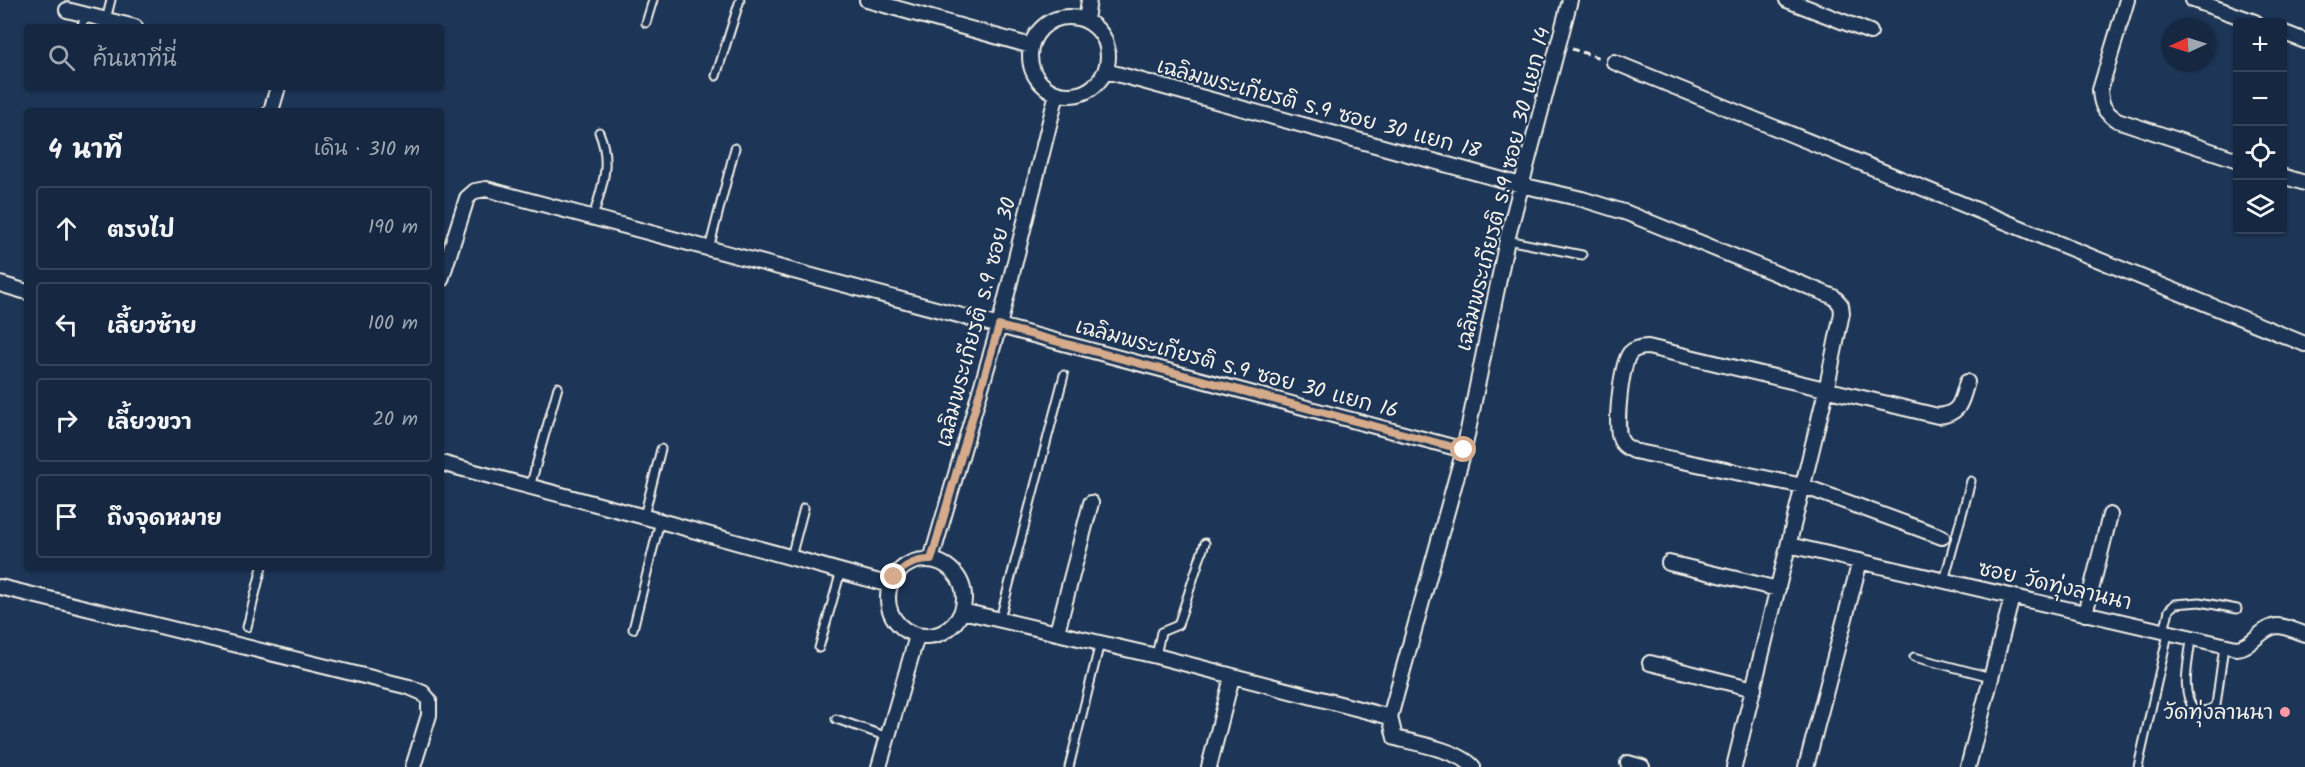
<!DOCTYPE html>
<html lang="th">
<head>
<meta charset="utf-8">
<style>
  body { margin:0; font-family:Kalam,"Playpen Sans Thai",sans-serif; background:#23344c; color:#f1f3f6 }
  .controls { position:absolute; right:18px; top:18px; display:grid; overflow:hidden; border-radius:6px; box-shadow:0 2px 4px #0004 }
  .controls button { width:54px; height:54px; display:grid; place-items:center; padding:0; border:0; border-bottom:2px solid #35445a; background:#162841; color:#f1f3f6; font:30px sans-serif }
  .compass { position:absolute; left:2161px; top:18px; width:54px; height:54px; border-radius:50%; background:#162841; box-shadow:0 2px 4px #0004; rotate:266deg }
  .stop { position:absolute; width:18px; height:18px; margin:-14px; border:4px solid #d6ab8b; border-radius:50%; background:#fff }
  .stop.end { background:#d6ab8b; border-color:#fff; box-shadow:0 2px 6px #0008 }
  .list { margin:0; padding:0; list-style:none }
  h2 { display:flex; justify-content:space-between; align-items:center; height:78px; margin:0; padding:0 24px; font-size:26px }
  h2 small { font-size:20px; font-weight:400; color:#9ea6b1 }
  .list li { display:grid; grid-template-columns:39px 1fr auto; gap:18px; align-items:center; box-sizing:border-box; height:84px; margin:0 12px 12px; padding:0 12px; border:2px solid #35445a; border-radius:6px }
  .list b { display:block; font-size:22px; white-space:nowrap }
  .list em { font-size:20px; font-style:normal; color:#9ea6b1 }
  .icon { flex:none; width:33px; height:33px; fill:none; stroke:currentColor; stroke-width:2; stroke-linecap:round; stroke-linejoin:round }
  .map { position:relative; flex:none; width:2305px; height:767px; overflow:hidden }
  .search { position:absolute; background:#162841; box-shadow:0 2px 4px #0004; left:24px; top:24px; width:420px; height:66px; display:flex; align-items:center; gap:15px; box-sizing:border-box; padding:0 21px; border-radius:6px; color:#9ea6b1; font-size:22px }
  .panel { position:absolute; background:#162841; box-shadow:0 2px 4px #0004; left:24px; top:108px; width:420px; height:462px; border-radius:6px }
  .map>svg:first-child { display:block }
</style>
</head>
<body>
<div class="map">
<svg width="2305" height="767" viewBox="0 0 2305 767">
  <rect width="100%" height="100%" fill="#1d3557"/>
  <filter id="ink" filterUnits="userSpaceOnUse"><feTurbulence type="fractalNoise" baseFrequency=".0167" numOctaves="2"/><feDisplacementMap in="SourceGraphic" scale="12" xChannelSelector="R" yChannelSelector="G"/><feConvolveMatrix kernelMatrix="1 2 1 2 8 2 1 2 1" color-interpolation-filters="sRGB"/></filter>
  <g filter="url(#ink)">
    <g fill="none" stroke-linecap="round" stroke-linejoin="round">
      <defs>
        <path id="service" d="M106,20l5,-20
          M646,23l7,-23
          M81,27l5,-12
          M716,76l24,-76
          M593,217c9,-30 19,-54 6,-85
          M1507,240l75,15
          M709,249l26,-101
          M530,487l28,-100
          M644,516l17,-67
          M791,557l13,-49
          M1944,581l27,-100
          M1000,619l64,-244
          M247,627l15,-60
          M633,629l27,-108
          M2164,632l5,-22 6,-6 25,-2 37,7
          M2191,639c-2,22 -11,52 3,70 9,2 15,3 22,-4l8,-59
          M819,648l22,-77
          M1156,656l5,-24 17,-7 27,-82
          M1914,657l77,20
          M836,719l52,18
          M1069,767l31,-124
          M2138,767l30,-133"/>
        <path id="minor" d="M867,0l164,46
          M1787,0l83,32
          M2127,0l-27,90c1,15 4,22 17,30l121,40
          M2193,0l62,22
          M67,10l68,17
          M1030 56a39 39 0 1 1 78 0a39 39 0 1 1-78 0Z
          M1086,20l3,-20
          M2282,32l23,9
          M1614,62l691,282
          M1106,71l415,114 61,14 45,14 207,84 7,8 1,8 -16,78 -92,376
          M271,111l7,-24
          M2282,176l23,7
          M441,280l26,-82 8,-7 11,-2 978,261
          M0,284l27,8
          M441,463l219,58 230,64
          M1942,537l-139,-51 -169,-35c-7,-4 -12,-6 -14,-13 -5,-13 1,-74 10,-85 5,-5 11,-6 18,-6l290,69c23,-2 23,-15 29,-34
          M1789,545l447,103c17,-1 25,-21 41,-22 9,0 20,6 28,8
          M888 598a38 38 0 1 1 76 0a38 38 0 1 1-76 0Z
          M931,560l68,-234 58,-233
          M1669,563l109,26
          M0,587l409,100 14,6 6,7v15l-16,52
          M962,611l194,45 234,61 74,-267 43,-210 63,-240
          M2085,614l25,-99
          M1057,632l34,-129
          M1650,663l104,26
          M1390,717l5,21c21,5 65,13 78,29
          M1628,763l14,4
          M879,767l38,-131
          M1209,767l23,-90
          M1806,767l54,-206
          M1968,767l44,-170"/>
      </defs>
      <use href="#service" stroke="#f4f1e8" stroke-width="11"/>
      <use href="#minor" stroke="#f4f1e8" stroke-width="18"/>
      <path stroke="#f4f1e8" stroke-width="3" stroke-dasharray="6 4.5" stroke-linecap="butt" d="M1572,49l28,9"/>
      <use href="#service" stroke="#1d3557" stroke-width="7"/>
      <use href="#minor" stroke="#1d3557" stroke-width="14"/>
    </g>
  </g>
  <g fill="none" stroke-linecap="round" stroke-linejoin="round" filter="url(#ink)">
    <path stroke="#d6ab8b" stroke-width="8" d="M894,577c11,-12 21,-17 37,-17l68,-234 465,124"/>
  </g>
  <circle fill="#ff9aa2" stroke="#1d3557" stroke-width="2" cx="2285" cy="712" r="6"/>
  <g text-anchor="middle" stroke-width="4.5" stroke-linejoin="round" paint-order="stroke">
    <g font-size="21" fill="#f4f1e8" stroke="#1d3557">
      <text transform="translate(1319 108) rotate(15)" y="7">เฉลิมพระเกียรติ ร.9 ซอย 30 แยก 18</text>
      <text transform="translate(1503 189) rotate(-76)" y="7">เฉลิมพระเกียรติ ร.9 ซอย 30 แยก 14</text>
      <text transform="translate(976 322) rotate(-75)" y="7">เฉลิมพระเกียรติ ร.9 ซอย 30</text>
      <text transform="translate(1237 368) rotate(15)" y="7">เฉลิมพระเกียรติ ร.9 ซอย 30 แยก 16</text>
      <text transform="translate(2055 585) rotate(13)" y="7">ซอย วัดทุ่งลานนา</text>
    </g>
    <g font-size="21" fill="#f4f1e8" stroke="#1d3557" text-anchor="end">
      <text x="2273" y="719">วัดทุ่งลานนา</text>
    </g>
  </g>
</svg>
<div class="controls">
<button>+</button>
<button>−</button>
<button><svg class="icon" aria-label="locate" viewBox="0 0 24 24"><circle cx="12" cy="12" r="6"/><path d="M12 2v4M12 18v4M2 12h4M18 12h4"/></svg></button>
<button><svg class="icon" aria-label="layers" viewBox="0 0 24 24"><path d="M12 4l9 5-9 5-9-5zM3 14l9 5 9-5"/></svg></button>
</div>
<svg class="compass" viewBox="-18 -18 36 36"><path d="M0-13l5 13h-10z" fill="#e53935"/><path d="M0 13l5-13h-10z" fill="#9ea6b1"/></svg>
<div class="stop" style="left:1464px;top:450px"></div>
<div class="stop end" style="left:894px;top:577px"></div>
<div class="search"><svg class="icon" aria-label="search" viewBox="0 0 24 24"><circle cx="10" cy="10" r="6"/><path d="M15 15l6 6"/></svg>ค้นหาที่นี่</div>
<section class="panel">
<h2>4 นาที<small>เดิน · 310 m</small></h2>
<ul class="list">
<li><svg class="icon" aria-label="ahead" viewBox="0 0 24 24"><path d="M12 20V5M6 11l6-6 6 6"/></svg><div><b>ตรงไป</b></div><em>190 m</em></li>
<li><svg class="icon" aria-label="left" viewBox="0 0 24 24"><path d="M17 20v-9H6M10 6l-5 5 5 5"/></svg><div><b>เลี้ยวซ้าย</b></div><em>100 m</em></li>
<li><svg class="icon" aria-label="right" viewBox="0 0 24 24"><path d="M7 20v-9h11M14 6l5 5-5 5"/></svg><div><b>เลี้ยวขวา</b></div><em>20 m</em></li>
<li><svg class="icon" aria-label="arrive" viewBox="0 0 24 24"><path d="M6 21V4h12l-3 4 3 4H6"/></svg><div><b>ถึงจุดหมาย</b></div></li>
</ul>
</section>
</div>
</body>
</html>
